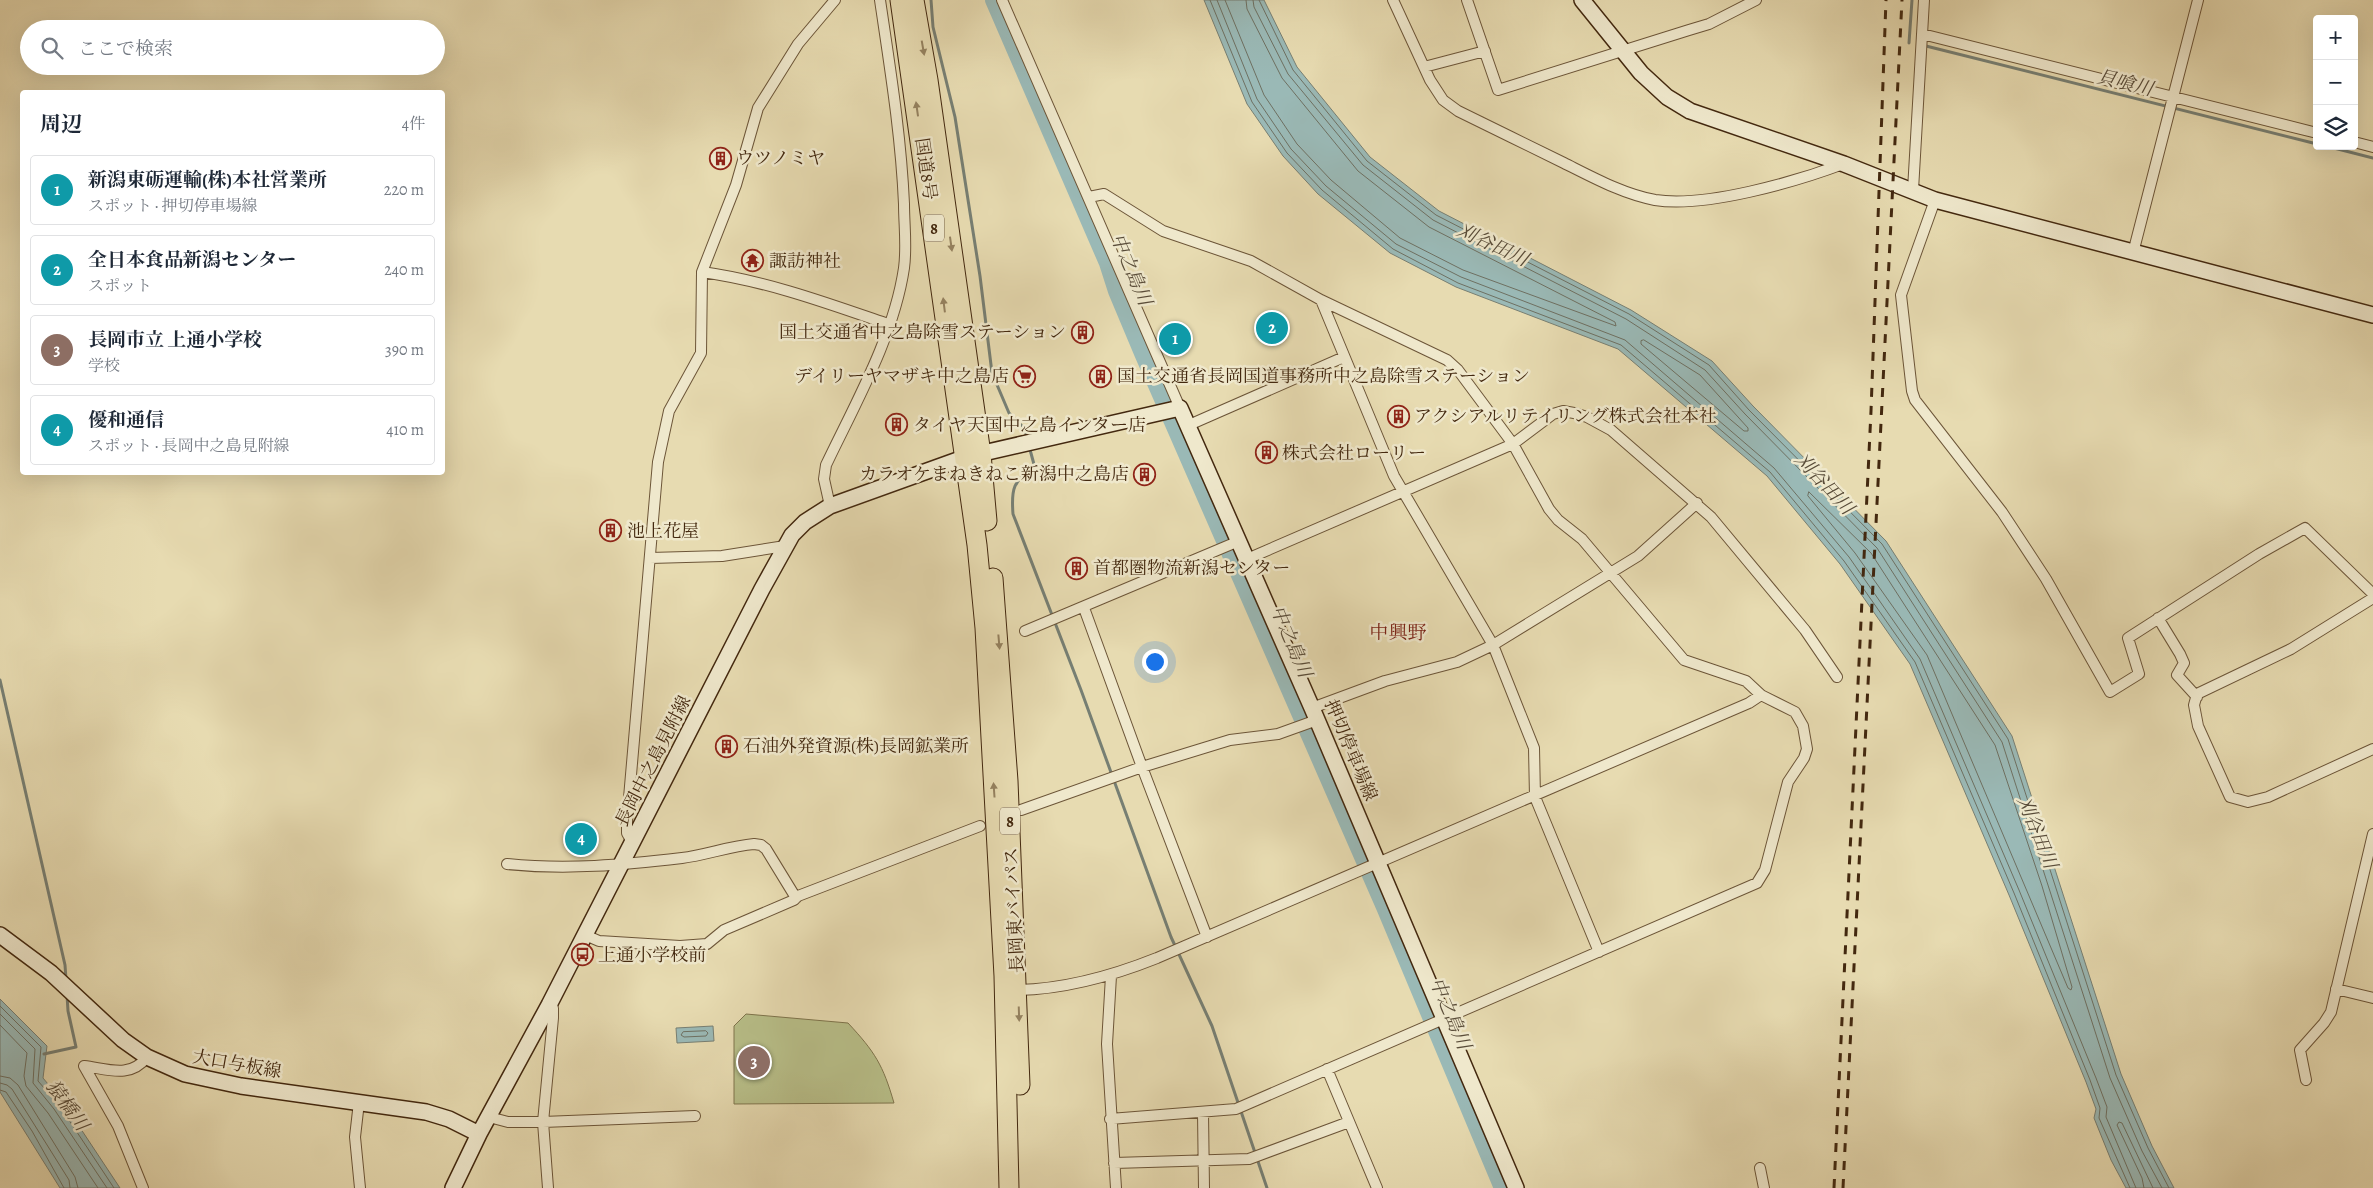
<!DOCTYPE html>
<html lang="ja">
<head>
<meta charset="utf-8">
<style>
  body { margin:0; font-family:Alegreya,"Noto Serif JP",serif; background:#f6f6f7; color:#1f2937 }
  .controls { position:absolute; right:15px; top:15px; display:grid; overflow:hidden; border-radius:5px; box-shadow:0 5px 20px #0002 }
  .controls button { width:45px; height:45px; display:grid; place-items:center; padding:0; border:0; border-bottom:1px solid #e0e1e3; background:#fff; color:#1f2937; font:25px sans-serif }
  .you { position:absolute; left:1154px; top:661px; width:18px; height:18px; margin:-12px; border:4px solid #fff; border-radius:50%; background:#1a73e8; box-shadow:0 0 0 8px #1a73e833 }
  .badge { display:grid; place-items:center; width:32px; height:32px; border-radius:50%; background:#0f766e; color:#fff; font-size:16px; font-weight:700 }
  .pin { position:absolute; translate:-50% -50%; border:2px solid #fff; box-shadow:0 1px 5px #0006 }
  .list { margin:0; padding:0; list-style:none }
  h2 { display:flex; justify-content:space-between; align-items:center; height:65px; margin:0; padding:0 20px; font-size:21px }
  h2 small { font-size:16px; font-weight:400; color:#747a83 }
  .list li { display:grid; grid-template-columns:32px 1fr auto; gap:15px; align-items:center; box-sizing:border-box; height:70px; margin:0 10px 10px; padding:0 10px; border:1px solid #e0e1e3; border-radius:5px }
  .list b { display:block; font-size:19px; white-space:nowrap }
  .list p { margin:0; font-size:16px; white-space:nowrap; color:#747a83 }
  .list em { font-size:16px; font-style:normal; color:#747a83 }
  .icon { flex:none; width:28px; height:28px; fill:none; stroke:currentColor; stroke-width:2; stroke-linecap:round; stroke-linejoin:round }
  .map { position:relative; flex:none; width:2373px; height:1188px; overflow:hidden }
  .search { position:absolute; background:#fff; box-shadow:0 5px 20px #0002; left:20px; top:20px; width:425px; height:55px; display:flex; align-items:center; gap:12px; box-sizing:border-box; padding:0 18px; border-radius:28px; color:#747a83; font-size:19px }
  .panel { position:absolute; background:#fff; box-shadow:0 5px 20px #0002; left:20px; top:90px; width:425px; height:385px; border-radius:5px }
  .map>svg:first-child { display:block }
</style>
</head>
<body>
<div class="map">
<svg width="2373" height="1188" viewBox="0 0 2373 1188">
  <rect width="100%" height="100%" fill="#e7dbb1"/>
  <filter id="stains"><feTurbulence type="fractalNoise" baseFrequency=".004" numOctaves="4"/><feColorMatrix values="0 0 0 0 .2 0 0 0 0 .09 0 0 0 0 .02 0 0 0 .5 -.17"/></filter>
  <radialGradient id="worn" r=".72"><stop offset=".6" stop-color="#630" stop-opacity="0"/><stop offset="1" stop-color="#630" stop-opacity=".3"/></radialGradient>
  <path fill="#b8bf89" stroke="#7e744c" d="M746,1014l102,9c27,29 35,42 46,80l-160,1v-78z"/>
  <path fill="#9ab9b6" stroke="#777f73" d="M1204,0h60l33,67 73,90 69,54 192,99 81,51 41,45 133,135 126,195 109,338 31,72 22,42h-48l-15,-28 -17,-42 2,-9 -10,-27 -77,-187 -99,-231 -70,-100 -73,-88 -149,-127 -162,-62 -66,-34 -72,-59 -35,-38 -36,-52z
    M0,999l47,47 -4,32 20,24 57,86h-60l-60,-96z
    M713,1026l1,15 -37,2 -1,-15z"/>
  <g fill="none" stroke-linecap="round" stroke-linejoin="round">
    <path stroke="#6e7062" stroke-width="1" d="M1210,0l42,102 35,51 35,37 71,59 65,34 163,62 149,127 74,89 71,101 99,231 76,187 10,28 -1,10 31,70
      M1217,0l40,99 34,50 35,37 70,58 65,33 164,63 149,128 75,89 71,102 99,231 77,188 11,29 -1,10 30,71
      M1225,0l39,95 33,49 34,36 69,58 63,32 153,56 -1,-4 -186,-95 -71,-56 -76,-93 -35,-69 -1,-9
      M1253,0l1,7 34,67 75,91 70,55 193,99 79,51 40,44 132,134 125,194 108,336 32,73 20,37
      M1259,0l34,70 74,91 69,54 193,99 80,51 40,45 133,134 126,195 108,336 32,73 21,40
      M1644,340l56,35 48,53v3h-4l-103,-87v-3z
      M1809,492l62,61 124,192 47,141 30,101 -1,3 -3,-2 -141,-333 -72,-102 -47,-57z
      M0,1006l41,41 -3,34 21,24 55,83
      M0,1014l35,35 -2,34 21,26 53,79
      M0,1025l27,28 -3,23 2,10 22,27 50,75
      M706,1031l2,2 -2,3 -22,1 -3,-2 2,-3z
      M0,1076l10,2 8,7 57,92 3,11
      M0,1083l7,2 5,4 57,91 1,8
      M0,1090l6,2 26,39 32,57
      M2144,1188l-2,-10 -25,-53 2,-3 3,1 31,65"/>
    <path stroke="#777f73" stroke-width="3" d="M931,0l2,27 22,90 25,159 12,97 17,40 16,16 2,9
      M1909,43l3,-43
      M1926,46l391,98
      M2326,146l47,12
      M1029,446l6,22c-22,12 -24,21 -22,46l68,176 90,247 41,89 55,162
      M0,680l65,285 1,14
      M44,1054l32,-7 -8,-36 -1,-16"/>
    <path stroke="#9ab9b6" stroke-width="18" d="M994,0l114,263 9,28 26,62 242,554 118,281"/>
    <defs>
      <path id="street" d="M1002,0l178,408
        M1393,0l37,80 13,20 15,11c35,17 71,35 106,52 28,14 59,31 91,37 50,8 140,-18 188,-36
        M1467,0l31,90 191,-60 20,-6 47,-24
        M1922,34l395,99
        M1424,67l61,-16
        M2354,142l19,5
        M1913,190l11,-190
        M1089,197l15,-3 59,37 88,30 70,39 73,176 99,169 41,103 1,49 64,155
        M1935,200l-34,95 11,96 3,9 87,112 44,67 64,113 29,-18 -11,-36 131,-84 46,-26 68,66
        M2133,253l65,-253
        M702,272l34,-87 22,-77 40,-64 37,-44
        M1189,425l155,-68
        M830,506l-6,-27 2,-14c29,-61 68,-129 78,-197 3,-22 0,-43 0,-64 -3,-69 -14,-136 -24,-204
        M650,558l72,-2 63,-10
        M1247,559l266,-115 40,-30 10,-3 11,2 13,4 24,13 100,87 94,113 32,47
        M2373,598l-82,51 -94,45 -3,11 4,21 32,71 18,5 20,-5 105,-48
        M1084,608l58,159 65,170
        M2158,618l22,36 4,9 -7,12 20,22
        M1025,631l214,-90
        M1312,708l73,-27 72,-19 36,-17 145,-89 59,-53
        M1021,810l121,-43 88,-27 48,-6 39,-14
        M632,842l-5,-9v-12l31,-359 11,-51 32,-58 1,-81c65,9 125,31 186,52
        M507,864c60,6 116,1 175,-6 24,-3 48,-12 72,-14l7,1 5,4 30,49
        M585,935l14,6 81,5 27,-2 17,-14 70,-30 4,-4 182,-70
        M1111,976l-4,68 9,144
        M2336,989l37,9
        M1018,990c49,-1 94,-14 139,-32l592,-255 12,-8
        M84,1066l34,60 25,62
        M84,1066c24,3 46,13 63,-9
        M1327,1069l50,119
        M2306,1080l-6,-30 24,-27 7,-11 42,-178
        M359,1102l-4,35 5,51
        M1203,1113l1,75
        M489,1117l19,5h35l152,-6
        M1110,1119l126,-10 521,-226 8,-13 23,-88 16,-24 3,-9 -4,-23 -8,-14 -34,-17 -15,-14 -62,-21 -102,-121 -24,-19 -9,-11 -36,-65 -55,-74 -11,-10 -126,-60
        M1114,1163l135,-4 100,-37
        M1760,1168l4,20
        M548,1188l-5,-66 10,-104v-10l-4,-3"/>
      <path id="secondary" d="M1582,0l59,73 26,24 23,14 154,53 91,36 438,115
        M0,935l51,38 72,67 24,17 38,17 56,12 185,26 23,7 30,15
        M453,1188l26,-54 70,-129 213,-416 30,-54 13,-13 25,-16 136,-49 214,-49 132,300 204,480"/>
      <path id="highway" d="M900,0l77,545 8,83 19,348 5,212
        M914,0l14,80 53,374 6,67
        M993,578l15,203 12,304"/>
    </defs>
    <use href="#street" stroke="#6c5538" stroke-width="12"/>
    <use href="#secondary" stroke="#43280f" stroke-width="18"/>
    <use href="#highway" stroke="#43280f" stroke-width="21"/>
    <use href="#street" stroke="#efe8cc" stroke-width="10"/>
    <use href="#secondary" stroke="#efe8cc" stroke-width="15"/>
    <use href="#highway" stroke="#e7dbb1" stroke-width="19"/>
    <path stroke="#43280f" stroke-width="3" stroke-dasharray="9 9" stroke-linecap="butt" d="M1834,1188l37,-777 15,-411
      M1843,1188l59,-1188"/>
  </g>
  <defs><path id="oneway-solid" d="M-6-.8H1V-3.2L6.5 0L1 3.2V.8H-6Z" transform="scale(1.25)"/></defs>
  <g fill="#958260">
    <use href="#oneway-solid" transform="translate(923 48) rotate(80)"/>
    <use href="#oneway-solid" transform="translate(917 109) rotate(-98)"/>
    <use href="#oneway-solid" transform="translate(951 244) rotate(82)"/>
    <use href="#oneway-solid" transform="translate(944 305) rotate(-97)"/>
    <use href="#oneway-solid" transform="translate(999 642) rotate(85)"/>
    <use href="#oneway-solid" transform="translate(994 790) rotate(-94)"/>
    <use href="#oneway-solid" transform="translate(1019 1014) rotate(88)"/>
  </g>
  <defs>
    <symbol id="building-ring" viewBox="-11 -11 22 22"><circle r="9.5" fill="#efe8cc" stroke="#8f2418" stroke-width="1.5"/><path d="M-4-6H4V6H1V3H-1V6H-4ZM-2.5-4.3h1.7v1.8h-1.7ZM.8-4.3h1.7v1.8H.8ZM-2.5-1h1.7V.8h-1.7ZM.8-1h1.7V.8H.8Z" fill="#8f2418"/></symbol>
    <symbol id="temple-ring" viewBox="-11 -11 22 22"><circle r="9.5" fill="#efe8cc" stroke="#8f2418" stroke-width="1.5"/><path d="M0-6L5-2H3V0L6.5 2.5H4V6H1.5V3h-3V6H-4V2.5H-6.5L-3 0V-2H-5Z" fill="#8f2418"/></symbol>
    <symbol id="supermarket-ring" viewBox="-11 -11 22 22"><circle r="9.5" fill="#efe8cc" stroke="#8f2418" stroke-width="1.5"/><path d="M-6-5.5h2.5l.6 2H6L4.5 2H-2.5L-4.4-4H-6ZM-1.5 3.2a1.3 1.3 0 1 0 .1 0ZM3 3.2a1.3 1.3 0 1 0 .1 0Z" fill="#8f2418"/></symbol>
    <symbol id="bus-ring" viewBox="-11 -11 22 22"><circle r="9.5" fill="#efe8cc" stroke="#8f2418" stroke-width="1.5"/><path d="M-5-6H5V4H4V6H2V4H-2V6H-4V4H-5ZM-3.5-4V0h7V-4ZM-3.5 1.2v1.5H-2V1.2ZM2 1.2v1.5H3.5V1.2Z" fill="#8f2418"/></symbol>
  </defs>
  <g fill-rule="evenodd">
    <use href="#building-ring" x="708" y="146" width="25" height="25"/>
    <use href="#temple-ring" x="740" y="248" width="25" height="25"/>
    <use href="#building-ring" x="1070" y="320" width="25" height="25"/>
    <use href="#supermarket-ring" x="1012" y="364" width="25" height="25"/>
    <use href="#building-ring" x="1088" y="364" width="25" height="25"/>
    <use href="#building-ring" x="1386" y="404" width="25" height="25"/>
    <use href="#building-ring" x="884" y="412" width="25" height="25"/>
    <use href="#building-ring" x="1254" y="440" width="25" height="25"/>
    <use href="#building-ring" x="1132" y="462" width="25" height="25"/>
    <use href="#building-ring" x="598" y="518" width="25" height="25"/>
    <use href="#building-ring" x="1064" y="556" width="25" height="25"/>
    <use href="#building-ring" x="714" y="734" width="25" height="25"/>
    <use href="#bus-ring" x="570" y="942" width="25" height="25"/>
  </g>
  <g text-anchor="middle" stroke-width="5" stroke-linejoin="round" paint-order="stroke">
    <g fill="#efe8cc" stroke="#776248" stroke-width="1">
      <rect x="924" y="214.5" width="20" height="27" rx="4"/>
      <rect x="1000" y="807.5" width="20" height="27" rx="4"/>
    </g>
    <g font-size="16" font-weight="bold" fill="#43280f">
      <text x="934" y="234">8</text>
      <text x="1010" y="827">8</text>
    </g>
    <g font-size="18" fill="#43280f" stroke="#efe8cc" text-anchor="start">
      <text x="736" y="164">ウツノミヤ</text>
      <text x="769" y="267">諏訪神社</text>
      <text x="1066" y="338" text-anchor="end">国土交通省中之島除雪ステーション</text>
      <text x="1009" y="382" text-anchor="end">デイリーヤマザキ中之島店</text>
      <text x="1117" y="382">国土交通省長岡国道事務所中之島除雪ステーション</text>
      <text x="1414" y="422">アクシアルリテイリング株式会社本社</text>
      <text x="913" y="431">タイヤ天国中之島インター店</text>
      <text x="1282" y="459">株式会社ローリー</text>
      <text x="1129" y="480" text-anchor="end">カラオケまねきねこ新潟中之島店</text>
      <text x="627" y="537">池上花屋</text>
      <text x="1093" y="574">首都圏物流新潟センター</text>
      <text x="743" y="752">石油外発資源(株)長岡鉱業所</text>
      <text x="598" y="961">上通小学校前</text>
    </g>
    <g font-size="18" fill="#43280f" stroke="#efe8cc">
      <text transform="translate(926 169) rotate(82)" y="6">国道8号</text>
      <text transform="translate(1351 750) rotate(67)" y="6">押切停車場線</text>
      <text transform="translate(653 761) rotate(-63)" y="6">長岡中之島見附線</text>
      <text transform="translate(1014 910) rotate(-93)" y="6">長岡東バイパス</text>
      <text transform="translate(237 1064) rotate(10)" y="6">大口与板線</text>
    </g>
    <g font-size="19" font-style="italic" fill="#594c39" stroke="#efe8cc">
      <text transform="translate(2125 82) rotate(14)" y="7">貝喰川</text>
      <text transform="translate(1493 244) rotate(25)" y="7">刈谷田川</text>
      <text transform="translate(1132 269) rotate(67)" y="7">中之島川</text>
      <text transform="translate(1825 483) rotate(47)" y="7">刈谷田川</text>
      <text transform="translate(1292 641) rotate(67)" y="7">中之島川</text>
      <text transform="translate(2038 832) rotate(68)" y="7">刈谷田川</text>
      <text transform="translate(1451 1013) rotate(67)" y="7">中之島川</text>
      <text transform="translate(68 1105) rotate(54)" y="7">猿橋川</text>
    </g>
    <g font-size="19" fill="#7a1f14" stroke="#efe8cc">
      <text x="1398" y="639">中興野</text>
    </g>
  </g>
  <rect width="100%" height="100%" filter="url(#stains)"/>
  <rect width="100%" height="100%" fill="url(#worn)"/>
</svg>
<div class="controls">
<button>+</button>
<button>−</button>
<button><svg class="icon" aria-label="layers" viewBox="0 0 24 24"><path d="M12 4l9 5-9 5-9-5zM3 14l9 5 9-5"/></svg></button>
</div>
<div class="you"></div>
<div class="pin badge" style="left:1175px;top:339px;background:#0f9aa8">1</div>
<div class="pin badge" style="left:1272px;top:328px;background:#0f9aa8">2</div>
<div class="pin badge" style="left:754px;top:1062px;background:#8d6e63">3</div>
<div class="pin badge" style="left:581px;top:839px;background:#0f9aa8">4</div>
<div class="search"><svg class="icon" aria-label="search" viewBox="0 0 24 24"><circle cx="10" cy="10" r="6"/><path d="M15 15l6 6"/></svg>ここで検索</div>
<section class="panel">
<h2>周辺<small>4件</small></h2>
<ul class="list">
<li><span class="badge" style="background:#0f9aa8">1</span><div><b>新潟東砺運輸(株)本社営業所</b><p>スポット · 押切停車場線</p></div><em>220 m</em></li>
<li><span class="badge" style="background:#0f9aa8">2</span><div><b>全日本食品新潟センター</b><p>スポット</p></div><em>240 m</em></li>
<li><span class="badge" style="background:#8d6e63">3</span><div><b>長岡市立 上通小学校</b><p>学校</p></div><em>390 m</em></li>
<li><span class="badge" style="background:#0f9aa8">4</span><div><b>優和通信</b><p>スポット · 長岡中之島見附線</p></div><em>410 m</em></li>
</ul>
</section>
</div>
</body>
</html>
